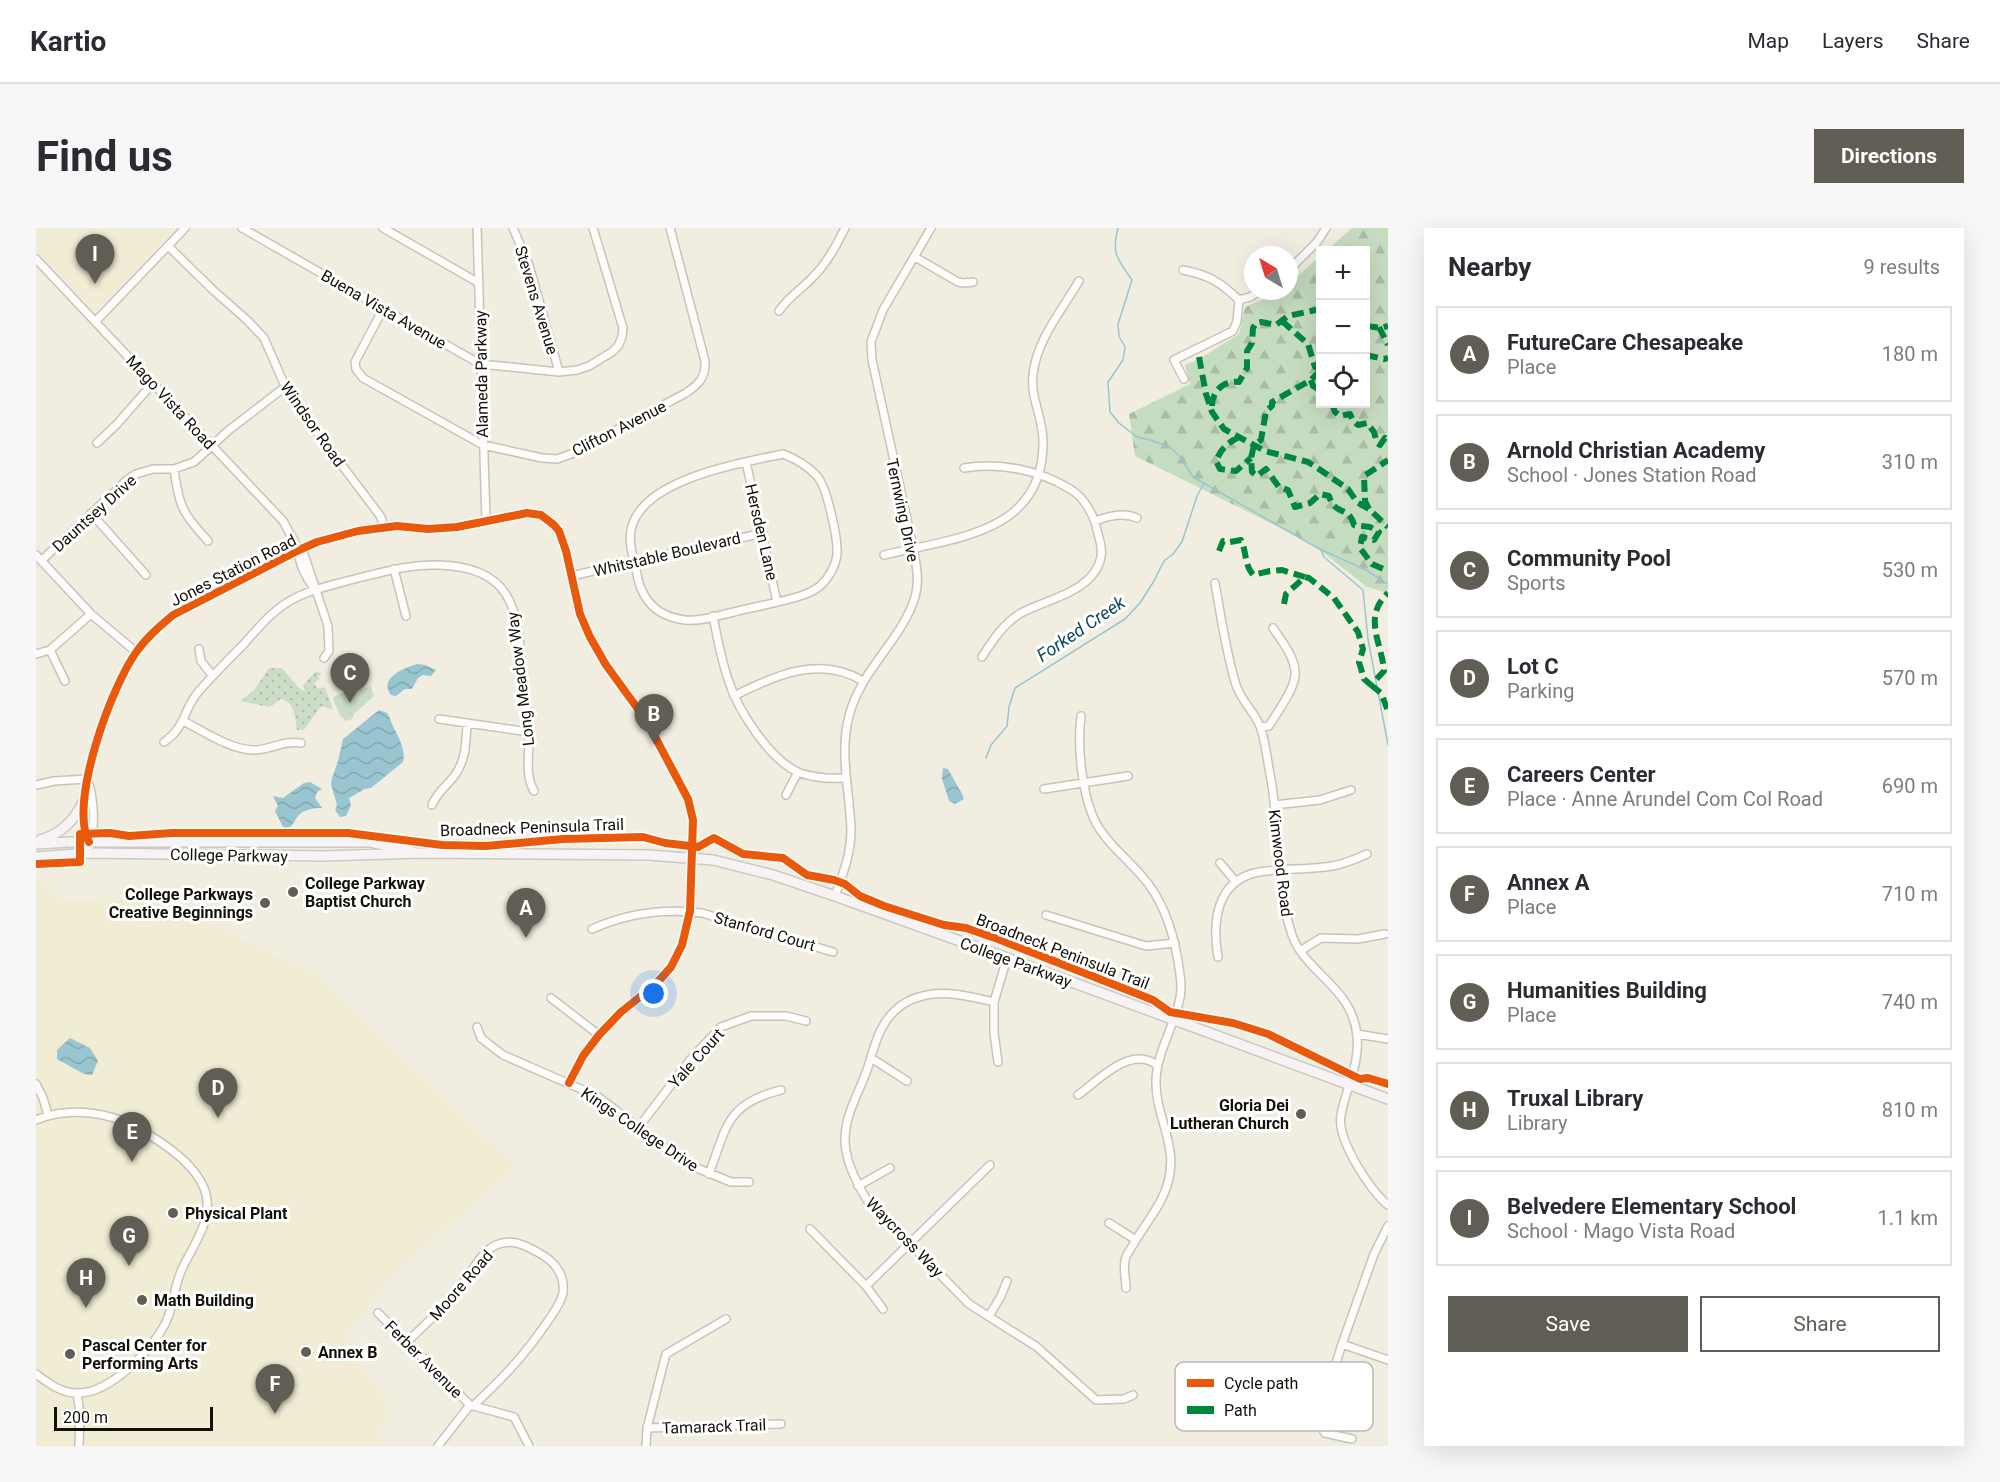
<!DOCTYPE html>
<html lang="en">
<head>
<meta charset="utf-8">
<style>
  body { margin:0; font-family:Roboto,sans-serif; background:#f7f7f7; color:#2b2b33 }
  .controls { position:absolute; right:18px; top:18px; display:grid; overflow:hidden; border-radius:0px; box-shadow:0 6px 24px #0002 }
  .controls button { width:54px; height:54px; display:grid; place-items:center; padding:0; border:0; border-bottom:2px solid #e1e1e2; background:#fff; color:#2b2b33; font:30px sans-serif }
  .compass { position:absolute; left:1208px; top:18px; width:54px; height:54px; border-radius:50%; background:#fff; box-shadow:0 6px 24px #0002; rotate:322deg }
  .scale { position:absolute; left:18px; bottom:15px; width:159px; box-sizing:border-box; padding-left:6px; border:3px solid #121108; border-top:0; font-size:16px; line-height:21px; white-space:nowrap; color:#121108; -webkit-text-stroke:4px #fff; paint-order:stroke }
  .you { position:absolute; left:618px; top:766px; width:21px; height:21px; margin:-15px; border:4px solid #fff; border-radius:50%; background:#1a73e8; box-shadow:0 0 0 9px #1a73e833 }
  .badge { display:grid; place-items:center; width:39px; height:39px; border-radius:50%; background:#605e54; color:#fff; font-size:20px; font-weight:700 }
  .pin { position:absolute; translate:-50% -50px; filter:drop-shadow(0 2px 3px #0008) }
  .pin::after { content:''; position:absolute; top:32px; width:21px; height:18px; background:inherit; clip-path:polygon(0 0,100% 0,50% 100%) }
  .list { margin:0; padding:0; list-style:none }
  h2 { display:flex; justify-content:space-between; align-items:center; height:78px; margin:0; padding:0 24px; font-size:26px }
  h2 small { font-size:20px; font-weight:400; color:#7c7c81 }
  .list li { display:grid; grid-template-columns:39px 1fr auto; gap:18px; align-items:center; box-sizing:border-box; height:96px; margin:0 12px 12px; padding:0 12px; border:2px solid #e1e1e2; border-radius:0px }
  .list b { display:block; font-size:22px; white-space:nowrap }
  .list p { margin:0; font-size:20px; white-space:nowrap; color:#7c7c81 }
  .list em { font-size:20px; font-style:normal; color:#7c7c81 }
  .actions { display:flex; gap:12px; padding:18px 24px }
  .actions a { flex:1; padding:14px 0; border:2px solid #605e54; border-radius:0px; text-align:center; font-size:21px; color:#605e54 }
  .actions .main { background:#605e54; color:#fff }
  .icon { flex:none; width:33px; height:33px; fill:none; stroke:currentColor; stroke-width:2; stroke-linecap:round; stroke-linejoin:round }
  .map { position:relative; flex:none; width:1352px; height:1218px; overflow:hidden; border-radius:0px }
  header { display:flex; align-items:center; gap:36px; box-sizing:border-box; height:84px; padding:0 30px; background:#fff; border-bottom:2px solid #e1e1e2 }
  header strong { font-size:28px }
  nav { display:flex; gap:33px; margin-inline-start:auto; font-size:21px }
  .intro { display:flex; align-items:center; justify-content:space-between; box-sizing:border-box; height:144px; padding:0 36px }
  h1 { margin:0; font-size:42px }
  .button { padding:15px 27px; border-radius:0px; background:#605e54; color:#fff; font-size:21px; font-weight:700 }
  main { display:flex; gap:36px; padding:0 36px }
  aside { flex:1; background:#fff; border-radius:0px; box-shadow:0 6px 24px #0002 }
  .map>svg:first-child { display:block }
</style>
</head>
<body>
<header>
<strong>Kartio</strong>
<nav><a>Map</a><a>Layers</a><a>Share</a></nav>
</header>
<div class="intro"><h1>Find us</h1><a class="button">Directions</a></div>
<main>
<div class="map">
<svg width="1352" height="1218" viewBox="0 0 1352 1218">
  <defs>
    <pattern id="forest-firs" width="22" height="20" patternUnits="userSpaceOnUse" patternTransform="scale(1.5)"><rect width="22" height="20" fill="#c6dcc0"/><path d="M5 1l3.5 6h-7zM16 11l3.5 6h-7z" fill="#a9bca4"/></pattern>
    <pattern id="park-dots" width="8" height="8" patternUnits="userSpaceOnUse" patternTransform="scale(1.5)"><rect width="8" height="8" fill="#ccdcc6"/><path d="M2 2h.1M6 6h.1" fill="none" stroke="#aebca9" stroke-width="1.8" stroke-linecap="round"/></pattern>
    <pattern id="water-waves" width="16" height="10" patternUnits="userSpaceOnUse" patternTransform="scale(1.5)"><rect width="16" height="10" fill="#98c5d0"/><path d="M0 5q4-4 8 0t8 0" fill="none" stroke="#82a8b1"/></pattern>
  </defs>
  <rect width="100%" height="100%" fill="#f1eee1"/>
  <path fill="#f1ecd4" d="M0,0h140l-81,84 -59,-63z
    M0,651l13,7 13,15 103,-6 32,23 117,56 202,193 -120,105 -54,68 50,69 -20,37h-336z"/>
  <path fill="url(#forest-firs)" d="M1316,0h36v365l-21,-6 -56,-44 -176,-87 -6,-42 61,-30 -5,-19 14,-6 40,-25 6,-27c14,-5 30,-16 44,-16v-7l31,-28v148h46v-154h-39z"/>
  <path fill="url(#park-dots)" d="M233,440h13l17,20 6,3 -2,-6 13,-14 6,3 -4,2 2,3 -6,4 4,6 7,-2 8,23 -12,-4 -17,24h-7c-2,-12 -2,-28 -16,-31l-12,8 -28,-6 14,-12z"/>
  <path fill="#ccdcc6" d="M313,455l1,3 13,3 8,-3 3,10 -20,18 -2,5 -6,2 -6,-5 -7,-18 2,-2 14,-5 -2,-7z"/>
  <path fill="url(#water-waves)" d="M381,436l9,1 10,5 -5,6 -8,-1 -5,3 -6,11h-7l-9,7 -5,-1c-13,-17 13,-27 26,-31z
    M343,482l8,3 2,3c4,14 18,30 14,46l-32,26 -6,1 -16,9 2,7 -5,11 -6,1 -5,-7 2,-5 -6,-21 1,-6 6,-17 5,-22z
    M907,540l5,1 14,25 2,5 -9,5 -6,-3 -7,-22z
    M274,554l12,7 -5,3 -2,6 7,10c-8,0 -18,1 -24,8 -5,6 -4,11 -14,13l-9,-18 3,-5 -5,-10 10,2 21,-15z
    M34,810l20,10 8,13 -6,14 -8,-1 -27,-15v-9z"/>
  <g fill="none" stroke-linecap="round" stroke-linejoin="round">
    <path stroke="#98c5d0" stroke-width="1.5" d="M1082,0c-7,27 0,31 14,52l-14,44 1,12 6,11 -2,13 -15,22 2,30 9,11 18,14 13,3 20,7 11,11 12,19 128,73 3,7 39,33 5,49 20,106
      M1286,322l44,20 22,14
      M950,530l5,-13 16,-19 2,-19 6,-19 110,-69 15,-16 14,-22 10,-20 9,-7 9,-12 15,-46 7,-13"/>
    <defs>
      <path id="minor" d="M206,0l238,136 79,8 18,-2 12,-4 23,-14 6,-6 4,-9 1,-9 -30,-100
        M347,0l96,55
        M441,0l9,292
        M477,0l16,37 30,107
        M132,18l45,44 34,30 17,18 25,57 92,122 3,10
        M879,29l43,25 6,1 9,-1
        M0,31l247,262 16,29 5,4 24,72 1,25 -5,7
        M1147,42c26,5 37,12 56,30
        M1253,42l28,-28 9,-14
        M347,81l-28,53 1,7 7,9 120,67 59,13 15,1 14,-5 115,-61c13,-9 20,-16 19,-32l-35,-133
        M743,83c9,-14 23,-22 34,-34 14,-14 23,-31 32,-49
        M60,93l89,-93
        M1148,151l-10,-19 59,-29 4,-10 2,-21 11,-3 10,-6
        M61,215l20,-19 36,-41
        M747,226c13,5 24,11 34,22 10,11 21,62 20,78 -1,11 -8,24 -17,32 -5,4 -13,8 -20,10 -21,7 -44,10 -66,16 -15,3 -34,10 -49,8 -25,-3 -41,-16 -47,-41 -3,-16 -10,-34 -7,-49 10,-51 110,-67 152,-76z
        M710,234l31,140
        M928,240c36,-6 75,2 106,21 14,8 24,26 27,41 2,8 6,18 4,27 -7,35 -54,42 -80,56 -17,10 -29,28 -39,44
        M138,241c5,37 8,44 34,72
        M55,285l55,62
        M1059,293c14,-5 28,-9 42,-3
        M263,322c-1,13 7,28 15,38
        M0,327l55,59 45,38
        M848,327c68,-17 159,-20 159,-112 1,-23 -13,-45 -10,-68 3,-34 29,-65 46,-94
        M6,332l86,-81 8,-5 17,-5h21l20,-7 35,-32 56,-43
        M358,341l12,47
        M535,348l192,-43
        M1179,355c6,34 11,70 21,102 5,16 20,28 25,44 4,12 6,27 8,40 12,54 5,112 23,166 13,38 61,52 65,101 3,28 -11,52 -16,79 -5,23 29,76 47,90
        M677,388c4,21 8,43 15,63 9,30 42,82 72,94 15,5 30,6 46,5
        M163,421l2,12 11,14
        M14,422l15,31
        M0,426l14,-4 41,-36
        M698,468c41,-21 86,-41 129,-15
        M1045,488c-4,30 1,80 15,107 11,20 30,35 45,52 21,23 32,56 37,86 2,13 5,28 1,41 -6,26 -22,51 -23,78 -1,39 24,65 11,106 -7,22 -23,39 -34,59 -3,5 -8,11 -8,16 -2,8 1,19 1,27
        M403,491l90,13
        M147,493c21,10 47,29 71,29 17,0 29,-10 47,-7
        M1225,499l8,-1c8,-14 28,-39 26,-55 -1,-15 -14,-31 -22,-43
        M128,514c23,-16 19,-33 35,-51 14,-16 29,-31 44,-46 16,-18 31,-37 54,-48 20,-10 44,-14 65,-20 26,-6 50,-13 76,-12 30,1 59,8 72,37 10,22 10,48 12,72 3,19 6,39 7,59 1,19 -5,40 5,58
        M51,551c6,14 8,40 5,55 -1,7 -3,12 -3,19
        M0,557l18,-4 33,-2
        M1008,561l84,-13
        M750,567l12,-23
        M396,577c5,-13 15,-19 23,-30 11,-15 11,-33 12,-51
        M1238,577l46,-5 31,-10
        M53,614c-21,-40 22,-156 48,-191 10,-14 23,-25 36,-36l126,-65 18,-8 41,-11 39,-5 31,3 29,-2 70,-14 14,2 13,10 5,6 7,20 14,63 10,23 16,28 40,55 42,79 5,21 -3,91 -8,34 -11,22 -15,17 -35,28 -22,23 -16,21 -14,27
        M1184,635l16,19
        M799,668c8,-22 16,-42 16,-66 -1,-38 -12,-76 -2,-114 12,-47 53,-76 66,-119 5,-16 1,-33 -2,-50l-41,-187 -1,-18 12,-32 48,-82
        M1010,687l100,31 29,-3
        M556,701c36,-16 71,-21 110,-16l131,39
        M1264,723l21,-13 37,1 27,-5
        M1182,729c-6,-35 -2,-77 41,-85 24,-4 49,-2 73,-6 12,-2 24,-7 35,-12
        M515,770l48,37
        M958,774c-27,-6 -53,-14 -81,-3 -13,5 -24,16 -30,27 -8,13 -11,30 -16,44 -8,23 -22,44 -22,70 0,21 11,42 22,60l102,104 68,43 59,53 28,-1 9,-4
        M441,799l4,11 22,17 94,41 90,68 44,18h18
        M1321,806l31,5
        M835,830l36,23
        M962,834l-4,-29v-31l13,-44
        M0,856l7,14 5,17
        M1042,867c21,-15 52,-50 79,-30
        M0,892c31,-13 72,-9 101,8 24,13 56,34 67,60 12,29 -11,57 -22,81 -8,17 -8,36 -16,53 -13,27 -56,72 -89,71 -16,0 -29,-10 -41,-19
        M602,900l52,-68 31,-33 30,-11h35l20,5
        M673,946c18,-48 17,-70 72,-84
        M822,958l32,-18
        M1073,995l27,17
        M774,1001l56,57 17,23
        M830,1058l124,-121
        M342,1085l92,92 44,12 15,29
        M953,1088l12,-20 6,-15
        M371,1114c17,-17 36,-33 51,-52 12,-14 21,-37 38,-45 15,-7 29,0 43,8 15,8 26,21 24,40 -2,10 -9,19 -15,28 -24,35 -44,56 -75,85
        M1306,1116l46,16
        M1241,1147l53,4
        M41,1165l3,21 -1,32
        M611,1200l134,-4
        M1316,1211l-27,-6 -7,-11 24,-78 32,-90 14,-28
        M402,1218l32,-41
        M610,1218l1,-18 19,-74 60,-35"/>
      <path id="major" d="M4,612c22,-6 36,-21 45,-42
        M0,616l34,-2h301l42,10
        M0,629l53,-4 234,3 98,-3 227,2 65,5 60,15 62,21 172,62 381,141"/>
    </defs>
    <use href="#minor" stroke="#c6c4b9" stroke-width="10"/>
    <use href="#major" stroke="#cbc9c3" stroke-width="12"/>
    <use href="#minor" stroke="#fdfcfa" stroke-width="7"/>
    <use href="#major" stroke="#f7f3f4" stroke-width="9"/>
    <path stroke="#00873e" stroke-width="6" stroke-dasharray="12 6" stroke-linecap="butt" d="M1246,93l26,23 7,23 5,2
      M1330,98l15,2 7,-2
      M1343,99l9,18
      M1330,127l18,4 4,-1
      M1163,129l7,37 6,18 12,17 41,22 43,11 8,5 32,22 9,13 12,7 19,18
      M1284,143l-9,9 -39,22v4l-6,5 -5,29 -7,5 -3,13 1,14 5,4 9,-7 13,18 9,3 7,17 15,-4 10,-9 9,2c1,3 2,6 4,9 8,8 17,5 21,20l16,2 9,5 -5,8 -12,-3 -2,11 12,16 16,7
      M1275,152l2,6 7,4
      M1296,176l3,8 5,4 10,-2 3,7 5,4 9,-2 7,9 3,11 3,2 5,-7 3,2
      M1176,178c0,-15 12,-26 27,-24l8,-14v-17l5,-8 1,-15 3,-5 5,-1 15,3 12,-9 32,-7
      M1203,209c-12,6 -18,12 -23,24l4,8 16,2 15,-13
      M1333,281l-4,-8 -1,-25 24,-16
      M1183,323l4,-10 7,1 11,-2c6,13 3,24 12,35l17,-4 12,-1 23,7
      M1248,376l2,-10 19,-17 4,1 25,20 24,34 5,17 -4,13 5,17 7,6 13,-14c-2,-28 -22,-54 4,-78
      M1335,457l10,8 7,18"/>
    <defs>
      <path id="cycleway" d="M53,614c-21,-39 23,-157 48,-191 10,-14 23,-25 36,-36l126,-65 18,-8 41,-11 39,-5 31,3 29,-2 70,-14 14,2 13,10 5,6 7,20 14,63 10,23 16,28 40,55 42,79 5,21 -3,91 -8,34 -11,22 -15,17 -35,28 -22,23 -16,21 -14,27
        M0,636l44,-2v-28l30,-1 19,3 43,-3h176l94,12 44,1 77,-7 80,-2 22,6 33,4 16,-9 29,16 40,4 24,17 27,5 11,4 15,12 24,10 60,19 22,3 32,11 155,61 17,12 63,11 35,11 92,45 8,-1 20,6"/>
    </defs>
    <use href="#cycleway" stroke="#fff" stroke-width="11"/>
    <use href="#cycleway" stroke="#e8590c" stroke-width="8"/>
  </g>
  <g fill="#605e54" stroke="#fff" stroke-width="2">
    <circle cx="257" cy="664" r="6"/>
    <circle cx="229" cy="675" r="6"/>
    <circle cx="1265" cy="886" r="6"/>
    <circle cx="137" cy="985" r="6"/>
    <circle cx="106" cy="1072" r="6"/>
    <circle cx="270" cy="1124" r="6"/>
    <circle cx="34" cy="1126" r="6"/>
  </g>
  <g text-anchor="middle" stroke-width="6" stroke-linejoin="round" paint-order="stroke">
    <g font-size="16" fill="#121108" stroke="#fff">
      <text transform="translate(501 72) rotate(73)" y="6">Stevens Avenue</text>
      <text transform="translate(348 81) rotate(30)" y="6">Buena Vista Avenue</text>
      <text transform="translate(445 146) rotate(-91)" y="6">Alameda Parkway</text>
      <text transform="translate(135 174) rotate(47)" y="6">Mago Vista Road</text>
      <text transform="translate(277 196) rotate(55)" y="6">Windsor Road</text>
      <text transform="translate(583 200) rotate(-27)" y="6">Clifton Avenue</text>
      <text transform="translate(867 282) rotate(78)" y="6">Ternwing Drive</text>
      <text transform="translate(58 285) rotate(-42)" y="6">Dauntsey Drive</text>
      <text transform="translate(726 304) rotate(77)" y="6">Hersden Lane</text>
      <text transform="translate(631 326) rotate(-13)" y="6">Whitstable Boulevard</text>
      <text transform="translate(197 342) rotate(-27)" y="6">Jones Station Road</text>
      <text transform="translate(484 451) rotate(-97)" y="6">Long Meadow Way</text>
      <text transform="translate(496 599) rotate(-2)" y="6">Broadneck Peninsula Trail</text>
      <text transform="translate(193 627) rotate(1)" y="6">College Parkway</text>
      <text transform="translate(1245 635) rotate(83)" y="6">Kimwood Road</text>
      <text transform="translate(729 703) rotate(16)" y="6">Stanford Court</text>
      <text transform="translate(1027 723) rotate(21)" y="6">Broadneck Peninsula Trail</text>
      <text transform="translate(980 734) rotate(20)" y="6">College Parkway</text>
      <text transform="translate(660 830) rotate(-48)" y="6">Yale Court</text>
      <text transform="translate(604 901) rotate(34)" y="6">Kings College Drive</text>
      <text transform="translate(869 1009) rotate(46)" y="6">Waycross Way</text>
      <text transform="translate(425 1057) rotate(-49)" y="6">Moore Road</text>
      <text transform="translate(388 1131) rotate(45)" y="6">Ferber Avenue</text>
      <text transform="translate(678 1198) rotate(-2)" y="6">Tamarack Trail</text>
    </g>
    <g font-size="16" font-weight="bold" fill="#121108" stroke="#fff" text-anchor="start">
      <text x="269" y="661">College Parkway<tspan x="269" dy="18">Baptist Church</tspan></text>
      <text x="217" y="672" text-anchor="end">College Parkways<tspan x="217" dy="18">Creative Beginnings</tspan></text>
      <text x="1253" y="883" text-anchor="end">Gloria Dei<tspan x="1253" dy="18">Lutheran Church</tspan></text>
      <text x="149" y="991">Physical Plant</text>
      <text x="118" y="1078">Math Building</text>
      <text x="46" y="1123">Pascal Center for<tspan x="46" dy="18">Performing Arts</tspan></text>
      <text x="282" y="1130">Annex B</text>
    </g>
    <g font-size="18" font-style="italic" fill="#0d4857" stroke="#fff">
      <text transform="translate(1045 401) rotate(-34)" y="6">Forked Creek</text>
    </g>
  </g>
  <rect x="1139" y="1134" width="198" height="69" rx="9" fill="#fff" stroke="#b8b8b5" stroke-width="1.5"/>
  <rect x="1151" y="1151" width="27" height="8" fill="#e8590c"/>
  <rect x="1151" y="1178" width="27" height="8" fill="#00873e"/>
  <g font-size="16" fill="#121108">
    <text x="1188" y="1161">Cycle path</text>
    <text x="1188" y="1188">Path</text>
  </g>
</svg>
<div class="controls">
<button>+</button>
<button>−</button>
<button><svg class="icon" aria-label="locate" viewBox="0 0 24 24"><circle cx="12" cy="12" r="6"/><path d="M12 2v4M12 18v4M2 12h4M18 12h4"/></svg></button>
</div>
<svg class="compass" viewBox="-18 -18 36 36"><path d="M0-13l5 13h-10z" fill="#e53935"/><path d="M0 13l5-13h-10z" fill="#7c7c81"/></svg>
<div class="scale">200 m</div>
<div class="you"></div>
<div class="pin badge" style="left:490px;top:710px">A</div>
<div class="pin badge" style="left:618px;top:516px">B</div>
<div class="pin badge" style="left:314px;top:475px">C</div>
<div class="pin badge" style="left:182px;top:890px">D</div>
<div class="pin badge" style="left:96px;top:934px">E</div>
<div class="pin badge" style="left:239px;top:1186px">F</div>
<div class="pin badge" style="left:93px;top:1038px">G</div>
<div class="pin badge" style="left:50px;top:1080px">H</div>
<div class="pin badge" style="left:59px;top:56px">I</div>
</div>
<aside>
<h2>Nearby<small>9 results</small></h2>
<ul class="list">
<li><span class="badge">A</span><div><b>FutureCare Chesapeake</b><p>Place</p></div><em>180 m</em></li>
<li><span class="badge">B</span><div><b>Arnold Christian Academy</b><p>School · Jones Station Road</p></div><em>310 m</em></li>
<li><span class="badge">C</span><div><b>Community Pool</b><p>Sports</p></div><em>530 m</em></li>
<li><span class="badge">D</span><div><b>Lot C</b><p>Parking</p></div><em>570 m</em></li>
<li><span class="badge">E</span><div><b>Careers Center</b><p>Place · Anne Arundel Com Col Road</p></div><em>690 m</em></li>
<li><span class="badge">F</span><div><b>Annex A</b><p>Place</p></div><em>710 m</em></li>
<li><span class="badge">G</span><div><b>Humanities Building</b><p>Place</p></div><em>740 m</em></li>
<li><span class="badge">H</span><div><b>Truxal Library</b><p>Library</p></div><em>810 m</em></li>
<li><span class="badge">I</span><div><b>Belvedere Elementary School</b><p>School · Mago Vista Road</p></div><em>1.1 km</em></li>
</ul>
<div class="actions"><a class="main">Save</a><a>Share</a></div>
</aside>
</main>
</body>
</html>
